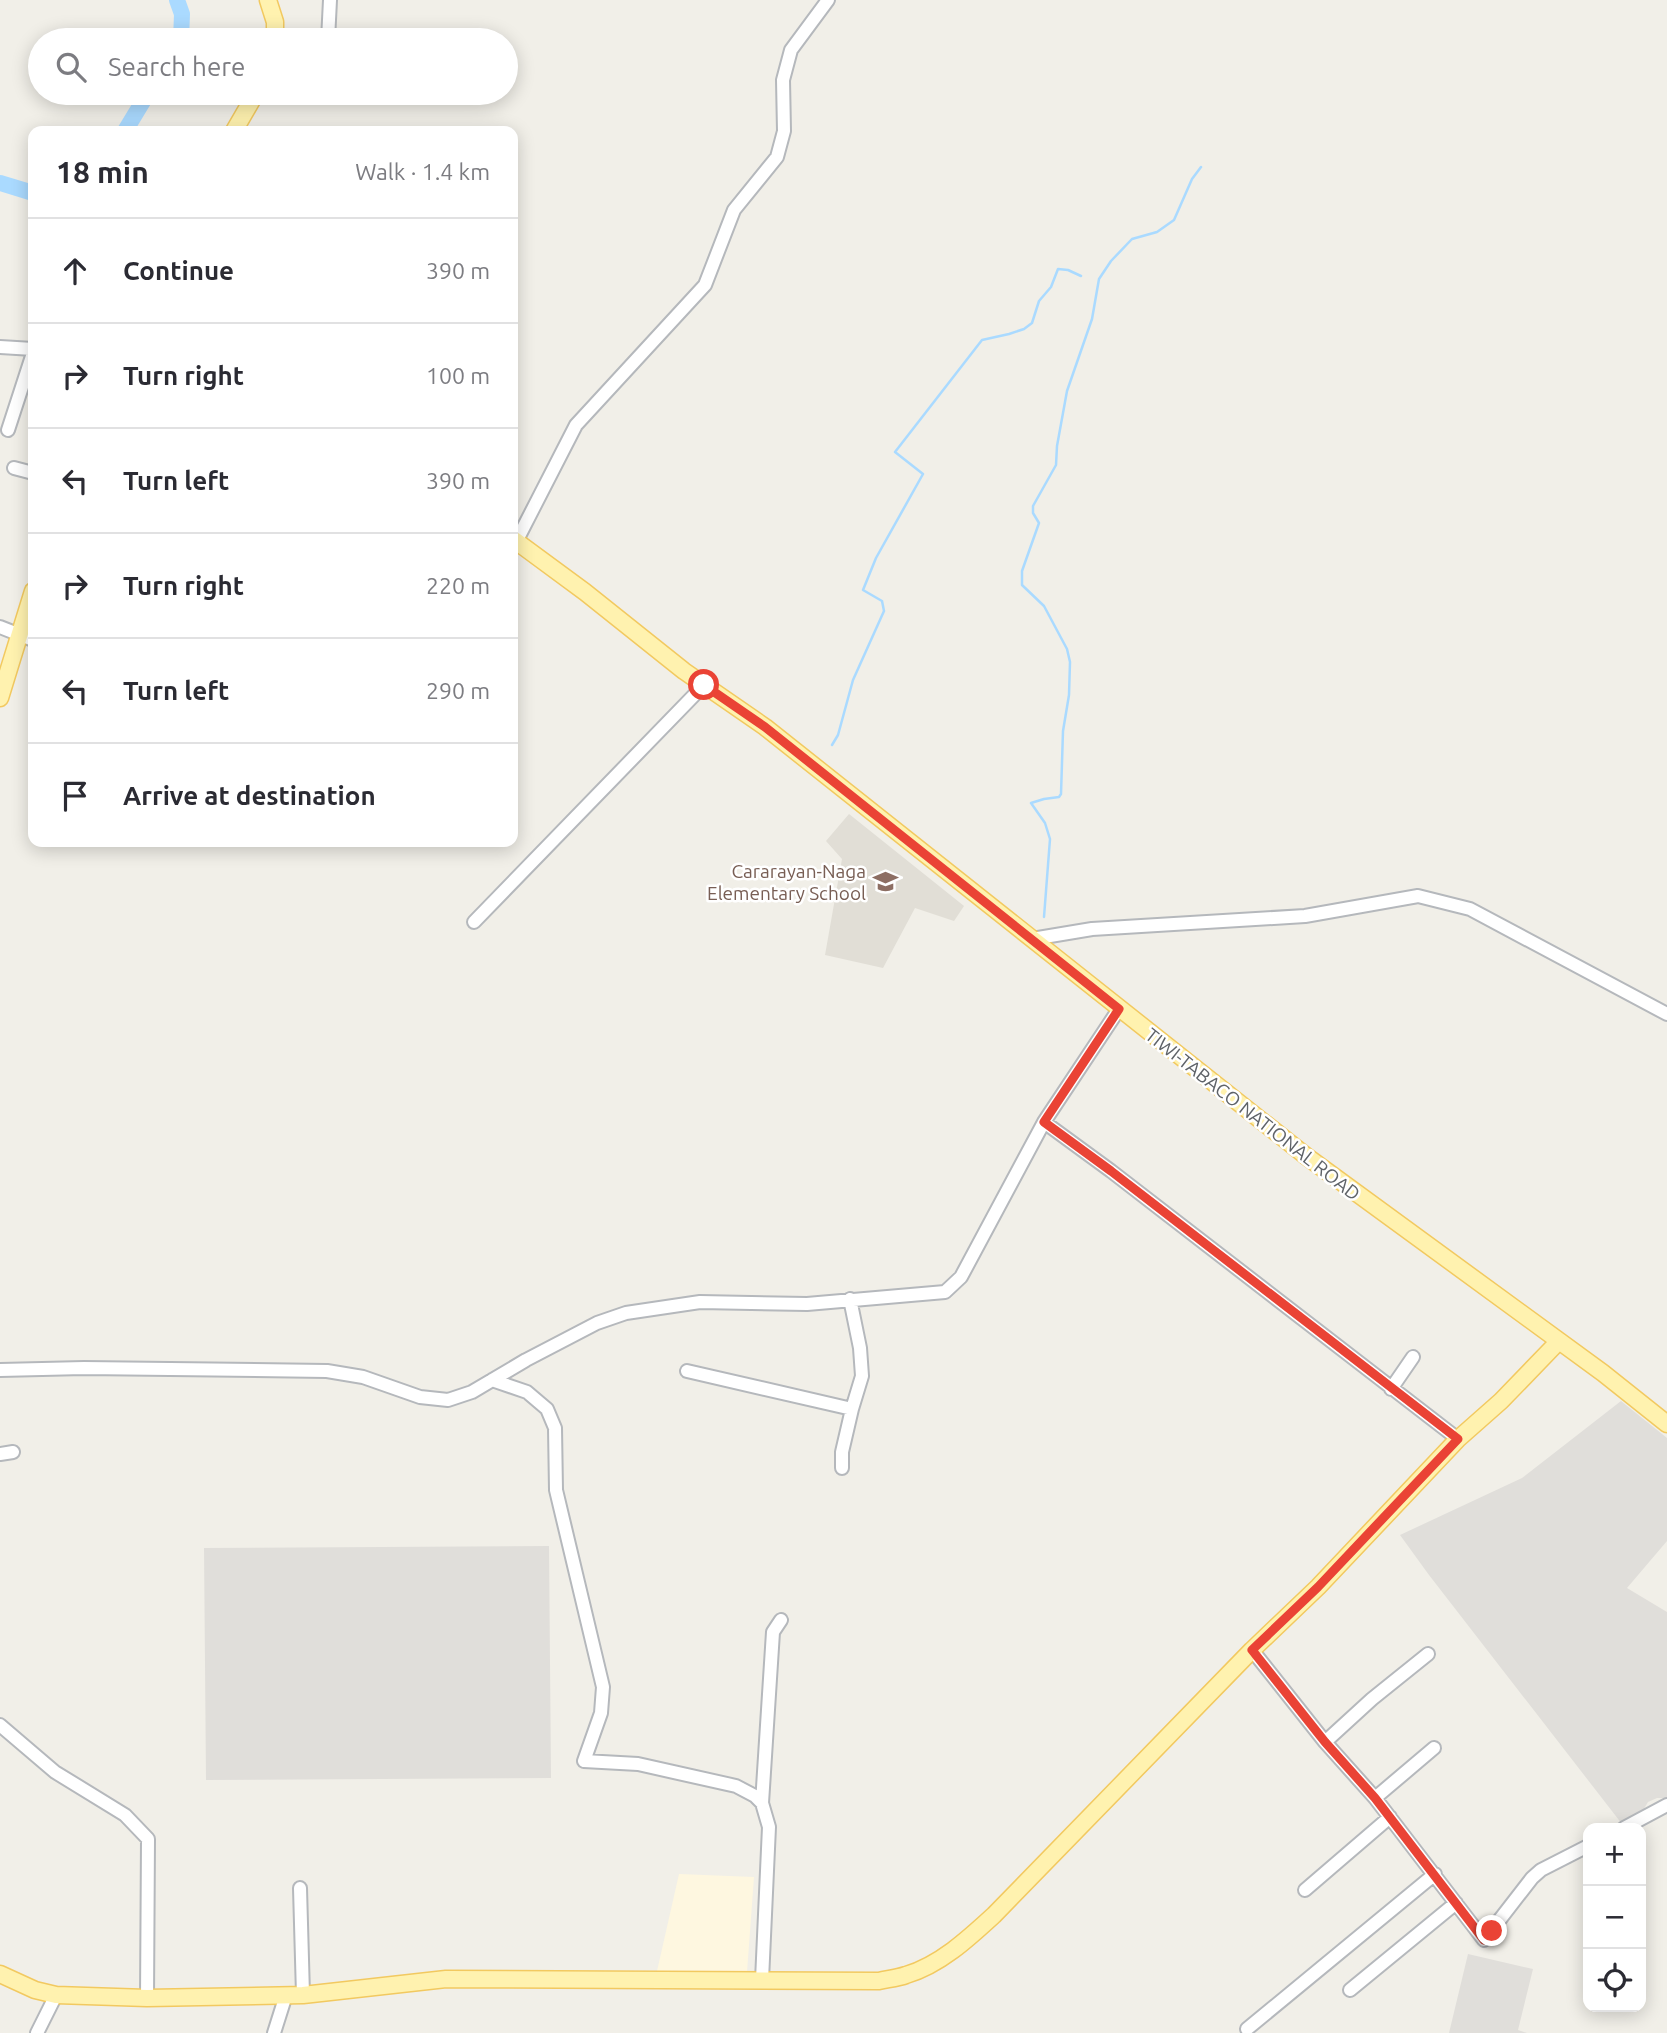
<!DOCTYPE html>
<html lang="en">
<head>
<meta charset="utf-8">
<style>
  body { margin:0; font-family:Ubuntu,sans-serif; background:#f7f7f7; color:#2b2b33 }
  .controls { position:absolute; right:21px; bottom:21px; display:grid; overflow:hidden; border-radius:14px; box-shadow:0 4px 18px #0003 }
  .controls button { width:63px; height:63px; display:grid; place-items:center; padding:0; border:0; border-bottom:2px solid #e1e1e2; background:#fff; color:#2b2b33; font:35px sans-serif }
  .stop { position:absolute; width:21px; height:21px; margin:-16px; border:5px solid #ea4335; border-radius:50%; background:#fff }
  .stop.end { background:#ea4335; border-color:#fff; box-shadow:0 2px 7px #0008 }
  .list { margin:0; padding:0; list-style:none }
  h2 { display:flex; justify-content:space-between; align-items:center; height:91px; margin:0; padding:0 28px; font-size:30px }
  h2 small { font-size:23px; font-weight:400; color:#7c7c81 }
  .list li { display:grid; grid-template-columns:46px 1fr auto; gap:21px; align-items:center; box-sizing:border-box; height:105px; padding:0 28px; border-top:2px solid #e1e1e2 }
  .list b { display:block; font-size:26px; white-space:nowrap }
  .list em { font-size:23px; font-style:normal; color:#7c7c81 }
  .icon { flex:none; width:38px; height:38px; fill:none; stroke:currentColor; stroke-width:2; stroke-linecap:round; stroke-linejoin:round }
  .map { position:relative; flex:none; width:1667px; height:2033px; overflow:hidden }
  .search { position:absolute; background:#fff; box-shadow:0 4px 18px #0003; left:28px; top:28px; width:490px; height:77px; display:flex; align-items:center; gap:18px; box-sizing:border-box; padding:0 24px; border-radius:38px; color:#7c7c81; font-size:26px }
  .panel { position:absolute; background:#fff; box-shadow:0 4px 18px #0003; left:28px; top:126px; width:490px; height:721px; border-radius:14px }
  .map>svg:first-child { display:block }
</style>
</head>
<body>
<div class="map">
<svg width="1667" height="2033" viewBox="0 0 1667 2033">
  <rect width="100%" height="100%" fill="#f1efe8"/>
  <path fill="#fef7e0" d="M679,1874l75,3 -7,95 -90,-1z"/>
  <path fill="#e0deda" d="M1621,1401l46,37v103l-40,47 40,24v186h-10l-9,4 -6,10 -20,12 -193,-249 -29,-40 122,-57z
    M549,1546l2,232 -345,2 -2,-232z
    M1468,1954l65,15 -15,61 9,3h-78z"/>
  <path fill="#e1ded6" d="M849,814l115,92 -10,15 -39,-13 -32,60 -58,-13 17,-96 -16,-18z"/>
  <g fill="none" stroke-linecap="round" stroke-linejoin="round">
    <path stroke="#aadaff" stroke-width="2.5" d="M832,745l6,-10 15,-55 31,-69 -2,-10 -19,-11 13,-32 47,-84 -28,-22 87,-112 27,-6 15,-5 8,-6 7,-22 12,-14 7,-18 10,1 13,6
      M1044,917l6,-78 -5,-16 -14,-20 13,-4 15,-2 2,-3 2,-63 6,-36 1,-33 -3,-13 -23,-43 -22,-21v-14l17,-48 -6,-10v-7l23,-41 1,-19 10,-55 25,-72 7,-40 12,-18 21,-22 25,-7 17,-12 18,-41 9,-12"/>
    <path stroke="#aadaff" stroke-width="16" d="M177,0l5,14 -1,26
      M125,131l23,-38
      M0,183l33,10"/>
    <defs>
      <path id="minor" d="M328,40l2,-40
        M0,347l33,2
        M8,430l25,-77
        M14,468l19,5
        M516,542l60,-117 129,-140 29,-75 43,-53 7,-26 -1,-51 8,-30 37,-50
        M0,627l33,13
        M474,922l230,-237
        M1032,939l60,-10 213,-13 113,-20 52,13 197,105
        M1044,1122l67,49 347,268
        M0,1370l84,-2 243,3 36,6 57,20 28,3 24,-8 54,-32 71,-37 29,-10 74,-11 107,2 138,-12 16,-15 83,-155 75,-113
        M687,1371l165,38 10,-33 -2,-28 -10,-49
        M492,1380l35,12 20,17 8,19 1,62 47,197 -2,26 -17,48 54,3 98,22 19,10 7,7 7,24 -7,153
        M1391,1389l22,-32
        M0,1454l13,-2
        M842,1468v-16l10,-43
        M1252,1650l73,92 50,56 109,142 48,-62 9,-8 47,-24
        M0,1725l55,47 70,43 23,24 -1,159
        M1325,1742l47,-43 56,-45
        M1375,1798l59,-50
        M762,1803l11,-171 8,-12
        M1624,1828l43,-23
        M300,1888l3,107
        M1305,1890l85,-73
        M1350,1990l106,-87
        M1247,2029l188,-155
        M37,2033l19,-38
        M274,2033l12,-38"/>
      <path id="major" d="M268,0l7,22v18
        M234,131l22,-38
        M513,539l72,53 99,79 81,56 541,429 297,217 64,51
        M0,698l33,-107
        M0,1974l35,16 21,5 91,3 156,-3 143,-16 433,2c9,-2 19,-3 27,-6 34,-10 63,-37 88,-60l258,-265 66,-63 140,-148 43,-38 58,-60"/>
    </defs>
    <use href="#minor" stroke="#b5b8bc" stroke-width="16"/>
    <use href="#major" stroke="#f2c960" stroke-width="19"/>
    <use href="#minor" stroke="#fff" stroke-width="12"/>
    <use href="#major" stroke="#fff2af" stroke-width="16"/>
  </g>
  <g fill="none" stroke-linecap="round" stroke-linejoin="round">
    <path stroke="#ea4335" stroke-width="9" d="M704,685l61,42 354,282 -75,113 67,49 347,268 -140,148 -66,63 73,92 50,56 109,142 8,-9"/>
  </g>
  <defs>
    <symbol id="school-bare" viewBox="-9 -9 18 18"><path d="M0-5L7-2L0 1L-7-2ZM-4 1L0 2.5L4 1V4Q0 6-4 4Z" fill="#8d6e63" stroke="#fff" stroke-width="2.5" paint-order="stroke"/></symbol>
  </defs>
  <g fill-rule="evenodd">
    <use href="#school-bare" x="868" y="864" width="35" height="35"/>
  </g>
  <g text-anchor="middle" stroke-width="5" stroke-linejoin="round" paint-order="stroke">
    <g font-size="19" fill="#785e54" stroke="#fff" text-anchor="end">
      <text x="866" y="878">Cararayan-Naga<tspan x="866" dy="22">Elementary School</tspan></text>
    </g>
    <g font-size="19" fill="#5f6368" stroke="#fff">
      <text transform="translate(1253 1114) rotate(38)" y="7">TIWI-TABACO NATIONAL ROAD</text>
    </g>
  </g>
</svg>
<div class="controls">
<button>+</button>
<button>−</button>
<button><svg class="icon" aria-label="locate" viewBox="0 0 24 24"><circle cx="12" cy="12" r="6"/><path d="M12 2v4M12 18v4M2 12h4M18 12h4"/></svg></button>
</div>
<div class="stop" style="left:704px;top:685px"></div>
<div class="stop end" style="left:1492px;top:1931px"></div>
<div class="search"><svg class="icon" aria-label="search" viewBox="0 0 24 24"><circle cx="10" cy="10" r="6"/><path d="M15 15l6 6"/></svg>Search here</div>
<section class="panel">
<h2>18 min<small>Walk · 1.4 km</small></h2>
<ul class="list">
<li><svg class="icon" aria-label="ahead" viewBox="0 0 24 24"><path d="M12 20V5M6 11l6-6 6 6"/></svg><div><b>Continue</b></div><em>390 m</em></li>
<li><svg class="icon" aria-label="right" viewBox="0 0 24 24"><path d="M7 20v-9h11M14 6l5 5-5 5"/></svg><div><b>Turn right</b></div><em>100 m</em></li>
<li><svg class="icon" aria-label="left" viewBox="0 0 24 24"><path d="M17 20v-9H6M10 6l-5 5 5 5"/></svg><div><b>Turn left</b></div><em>390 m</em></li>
<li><svg class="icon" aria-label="right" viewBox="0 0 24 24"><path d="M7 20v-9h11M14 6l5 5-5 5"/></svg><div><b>Turn right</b></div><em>220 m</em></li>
<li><svg class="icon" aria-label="left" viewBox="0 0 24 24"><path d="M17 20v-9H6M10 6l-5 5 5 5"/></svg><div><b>Turn left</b></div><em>290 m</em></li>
<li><svg class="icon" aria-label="arrive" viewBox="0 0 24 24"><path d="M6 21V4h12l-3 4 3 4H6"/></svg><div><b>Arrive at destination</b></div></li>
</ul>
</section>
</div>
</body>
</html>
